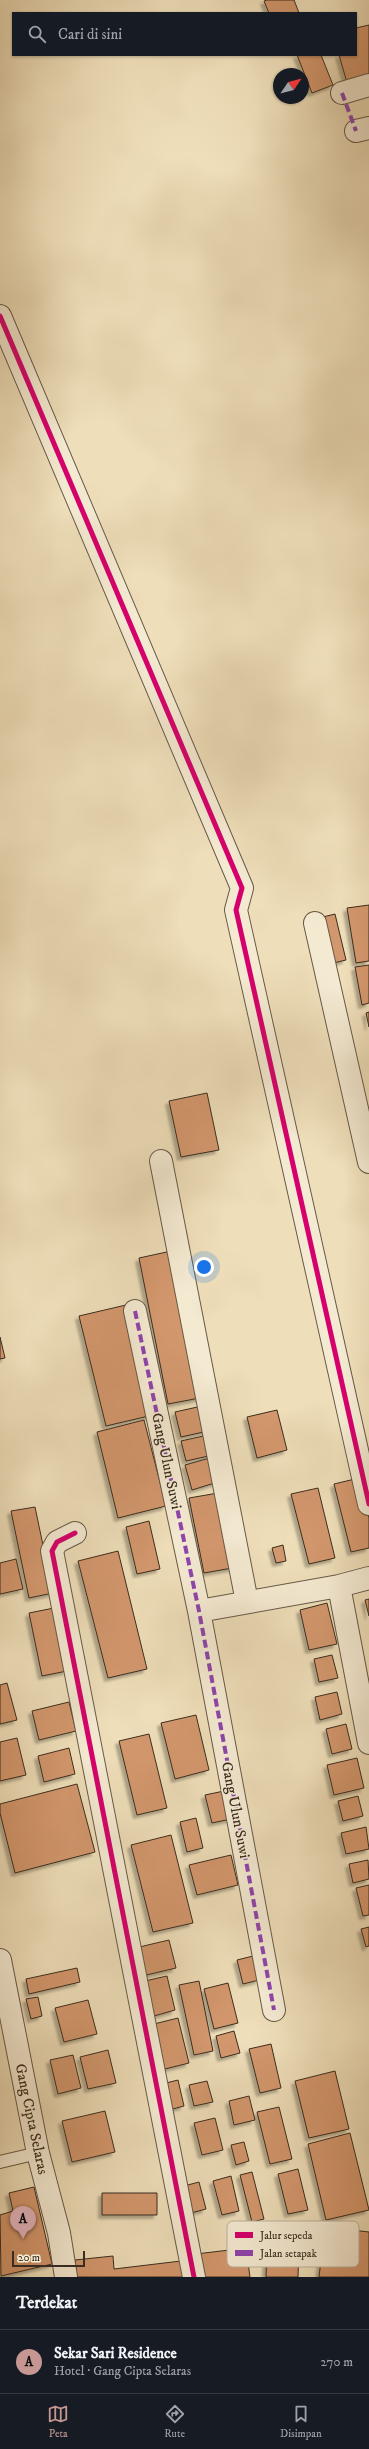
<!DOCTYPE html>
<html lang="id">
<head>
<meta charset="utf-8">
<style>
  body { margin:0; font-family:"IM FELL DW Pica",serif; background:#20242c; color:#f1f3f6 }
  .compass { position:absolute; left:273px; top:68px; width:36px; height:36px; border-radius:50%; background:#171b24; box-shadow:0 1px 3px #0004; rotate:55deg }
  .scale { position:absolute; left:12px; bottom:10px; width:73px; box-sizing:border-box; padding-left:4px; border:2px solid #3a2d1f; border-top:0; font-size:11px; line-height:14px; white-space:nowrap; color:#3a2d1f; -webkit-text-stroke:3px #f4ead2; paint-order:stroke }
  .you { position:absolute; left:204px; top:1267px; width:14px; height:14px; margin:-10px; border:3px solid #fff; border-radius:50%; background:#1a73e8; box-shadow:0 0 0 6px #1a73e833 }
  .badge { display:grid; place-items:center; width:26px; height:26px; border-radius:50%; background:#c59692; color:#111; font-size:13px; font-weight:700 }
  .pin { position:absolute; translate:-50% -33px; filter:drop-shadow(0 1px 2px #0008) }
  .pin::after { content:''; position:absolute; top:21px; width:14px; height:12px; background:inherit; clip-path:polygon(0 0,100% 0,50% 100%) }
  .list { margin:0; padding:0; list-style:none }
  h2 { display:flex; justify-content:space-between; align-items:center; height:52px; margin:0; padding:0 16px; font-size:17px }
  h2 small { font-size:13px; font-weight:400; color:#9ea1a6 }
  .list li { display:grid; grid-template-columns:26px 1fr auto; gap:12px; align-items:center; box-sizing:border-box; height:64px; padding:0 16px; border-top:1px solid #363941 }
  .list b { display:block; font-size:15px; white-space:nowrap }
  .list p { margin:0; font-size:13px; white-space:nowrap; color:#9ea1a6 }
  .list em { font-size:13px; font-style:normal; color:#9ea1a6 }
  .icon { flex:none; width:22px; height:22px; fill:none; stroke:currentColor; stroke-width:2; stroke-linecap:round; stroke-linejoin:round }
  .map { position:relative; flex:none; width:369px; height:2277px; overflow:hidden }
  .search { position:absolute; background:#171b24; box-shadow:0 1px 3px #0004; left:12px; right:12px; top:12px; height:44px; display:flex; align-items:center; gap:10px; box-sizing:border-box; padding:0 14px; border-radius:0px; color:#9ea1a6; font-size:15px }
  .sheet { height:116px; background:#171b24 }
  nav { display:flex; justify-content:space-around; align-items:center; box-sizing:border-box; height:56px; border-top:1px solid #363941; background:#171b24; font-size:11px; color:#9ea1a6 }
  nav a { display:grid; justify-items:center; gap:2px }
  nav .on { color:#c59692 }
  .map>svg:first-child { display:block }
</style>
</head>
<body>
<div class="map">
<svg width="369" height="2277" viewBox="0 0 369 2277">
  <defs>
    <filter id="shadow"><feDropShadow dx="-3.5" dy="3.5" stdDeviation="1" flood-color="#0004"/></filter>
  </defs>
  <rect width="100%" height="100%" fill="#eedeb9"/>
  <filter id="stains"><feTurbulence type="fractalNoise" baseFrequency=".005" numOctaves="4"/><feColorMatrix values="0 0 0 0 .2 0 0 0 0 .09 0 0 0 0 .02 0 0 0 .5 -.17"/></filter>
  <radialGradient id="worn" r=".72"><stop offset=".6" stop-color="#630" stop-opacity="0"/><stop offset="1" stop-color="#630" stop-opacity=".3"/></radialGradient>
  <path fill="#d3976d" stroke="#3a2d1f" filter="url(#shadow)" d="M267,0h27l5,13h-30l-5,-12z
    M369,25v55l-21,6 -9,-31h17v-27z
    M297,55h24l12,30 -21,8z
    M369,905v56l-13,2 -9,-55z
    M335,914l11,46 -17,4 -10,-46z
    M369,965v38l-7,2 -7,-38z
    M369,1012v15l-3,-14z
    M207,1093l12,57 -38,7 -12,-56z
    M176,1250l29,147 -37,7 -29,-146z
    M126,1305l27,110 -47,11 -27,-110z
    M0,1337l5,21 -5,1z
    M202,1406l6,25 -27,6 -6,-25z
    M277,1410l10,40 -30,8 -10,-41z
    M144,1420l22,86 -48,12 -21,-86z
    M208,1435l5,20 -27,6 -5,-20z
    M213,1457l8,24 -29,9 -7,-25z
    M359,1478l10,40v30l-18,4 -17,-68z
    M318,1488l17,70 -26,6 -18,-70z
    M224,1492l14,75 -34,6 -15,-75z
    M35,1507l18,86 -24,5 -18,-87z
    M149,1521l11,48 -23,5 -11,-47z
    M283,1545l3,16 -10,2 -4,-15z
    M118,1551l29,118 -39,9 -30,-117z
    M16,1559l7,30 -23,5v-31z
    M369,1599v17l-4,-16z
    M327,1603l10,41 -28,6 -9,-40z
    M54,1608l13,63 -25,5 -13,-63z
    M332,1655l6,23 -19,4 -5,-23z
    M7,1683l10,37 -17,4v-39z
    M337,1692l5,22 -22,6 -5,-23z
    M69,1702l7,29 -37,9 -7,-29z
    M196,1715l13,55 -34,9 -14,-56z
    M346,1724l6,25 -20,5 -6,-25z
    M149,1734l18,74 -30,7 -18,-74z
    M17,1738l9,37 -26,6v-39z
    M69,1748l6,26 -31,8 -6,-26z
    M357,1758l7,30 -30,7 -7,-30z
    M77,1784l18,68 -80,21 -15,-60v-9z
    M224,1791l7,28 -19,4 -7,-28z
    M358,1796l5,20 -20,5 -5,-20z
    M196,1818l7,30 -16,4 -7,-30z
    M366,1827l3,22 -23,5 -5,-21z
    M171,1835l22,88 -40,9 -22,-87z
    M231,1855l7,30 -41,10 -8,-30z
    M368,1860l1,19 -16,4 -4,-19z
    M369,1885v30l-6,1 -7,-28z
    M369,1927v19l-3,1 -5,-18z
    M169,1940l7,28 -34,8 -7,-28z
    M253,1956l6,24 -16,4 -6,-24z
    M77,1968l3,14 -51,12 -3,-15z
    M167,1976l8,34 -21,6 -9,-35z
    M199,1981l14,70 -19,4 -15,-70z
    M228,1983l10,40 -24,6 -10,-40z
    M38,1997l4,19 -11,3 -5,-20z
    M88,2000l9,34 -33,8 -9,-34z
    M178,2018l11,45 -28,7 -11,-45z
    M234,2031l6,22 -19,5 -5,-22z
    M271,2044l10,44 -21,5 -11,-44z
    M108,2050l8,33 -28,6 -8,-32z
    M73,2055l8,33 -23,6 -8,-34z
    M335,2071l14,58 -40,9 -14,-57z
    M178,2080l6,26 -15,4 -7,-26z
    M207,2081l6,21 -19,4 -5,-21z
    M249,2096l6,24 -21,5 -5,-24z
    M279,2107l13,52 -22,5 -13,-52z
    M105,2111l10,41 -43,10 -10,-41z
    M215,2118l8,32 -21,5 -8,-32z
    M350,2133l19,77 -43,10 -18,-76z
    M244,2142l5,19 -13,4 -5,-20z
    M298,2169l10,41 -20,4 -10,-40z
    M252,2172l12,47 -12,3 -12,-47z
    M231,2176l8,35 -17,4 -9,-34z
    M199,2182l7,27 -15,4 -7,-27z
    M34,2187l18,77 -51,12 -1,-61 13,-4 -4,-18z
    M102,2193h55v22h-55z
    M325,2227l44,5v45h-50z
    M267,2245l32,1 -1,31h-32z
    M246,2248l4,29h-51l-3,-23z
    M113,2256l1,13 67,-8 2,16h-106l-2,-17z"/>
  <g fill="none" stroke-linecap="round" stroke-linejoin="round">
    <defs>
      <path id="lane" d="M0,2162l38,-9"/>
      <path id="street" d="M342,93l27,-8
        M356,131l13,-3
        M0,316l242,572 -6,22 133,594
        M315,923l54,239
        M161,1161l86,441
        M135,1311l64,300 75,399
        M75,1533l-18,9 -5,9 142,726
        M339,1586l30,157
        M199,1611l140,-25 30,-8
        M0,1960l38,193 21,80 7,44"/>
    </defs>
    <use href="#lane" stroke="#675946" stroke-width="14"/>
    <use href="#street" stroke="#675946" stroke-width="24"/>
    <use href="#lane" stroke="#f4ead2" stroke-width="12"/>
    <use href="#street" stroke="#f4ead2" stroke-width="22"/>
    <path stroke="#8e44ad" stroke-width="4" stroke-dasharray="8 4" stroke-linecap="butt" d="M342,93l14,38
      M135,1311l64,300 75,399"/>
    <defs>
      <path id="cycleway" d="M0,316l242,572 -6,22 133,594
        M75,1533l-18,9 -5,9 142,726"/>
    </defs>
    <use href="#cycleway" stroke="#f4ead2" stroke-width="8"/>
    <use href="#cycleway" stroke="#d6006c" stroke-width="5"/>
  </g>
  <g text-anchor="middle" stroke-width="3.5" stroke-linejoin="round" paint-order="stroke">
    <g font-size="15" fill="#3a2d1f" stroke="#f4ead2">
      <text transform="translate(167 1461) rotate(78)" y="5">Gang Ulun Suwi</text>
      <text transform="translate(236 1810) rotate(79)" y="5">Gang Ulun Suwi</text>
      <text transform="translate(32 2119) rotate(78)" y="5">Gang Cipta Selaras</text>
    </g>
  </g>
  <rect x="227" y="2221" width="132" height="46" rx="6" fill="#f4ead2" stroke="#bcb19c" stroke-width="1"/>
  <rect x="235" y="2232" width="18" height="6" fill="#d6006c"/>
  <rect x="235" y="2250" width="18" height="6" fill="#8e44ad"/>
  <g font-size="11" fill="#3a2d1f">
    <text x="260" y="2239">Jalur sepeda</text>
    <text x="260" y="2257">Jalan setapak</text>
  </g>
  <rect width="100%" height="100%" filter="url(#stains)"/>
  <rect width="100%" height="100%" fill="url(#worn)"/>
</svg>
<svg class="compass" viewBox="-18 -18 36 36"><path d="M0-13l5 13h-10z" fill="#e53935"/><path d="M0 13l5-13h-10z" fill="#9ea1a6"/></svg>
<div class="scale">20 m</div>
<div class="you"></div>
<div class="pin badge" style="left:23px;top:2239px">A</div>
<div class="search"><svg class="icon" aria-label="search" viewBox="0 0 24 24"><circle cx="10" cy="10" r="6"/><path d="M15 15l6 6"/></svg>Cari di sini</div>
</div>
<section class="sheet">
<h2>Terdekat<small></small></h2>
<ul class="list">
<li><span class="badge">A</span><div><b>Sekar Sari Residence</b><p>Hotel · Gang Cipta Selaras</p></div><em>270 m</em></li>
</ul>
</section>
<nav>
<a class="on"><svg class="icon" aria-label="map" viewBox="0 0 24 24"><path d="M3 6l6-2 6 2 6-2v14l-6 2-6-2-6 2zM9 4v14M15 6v14"/></svg>Peta</a>
<a><svg class="icon" aria-label="directions" viewBox="0 0 24 24"><path d="M12 3l9 9-9 9-9-9zM9 14v-3h6M13 9l2 2-2 2"/></svg>Rute</a>
<a><svg class="icon" aria-label="saved" viewBox="0 0 24 24"><path d="M7 4h10v16l-5-4-5 4z"/></svg>Disimpan</a>
</nav>
</body>
</html>
